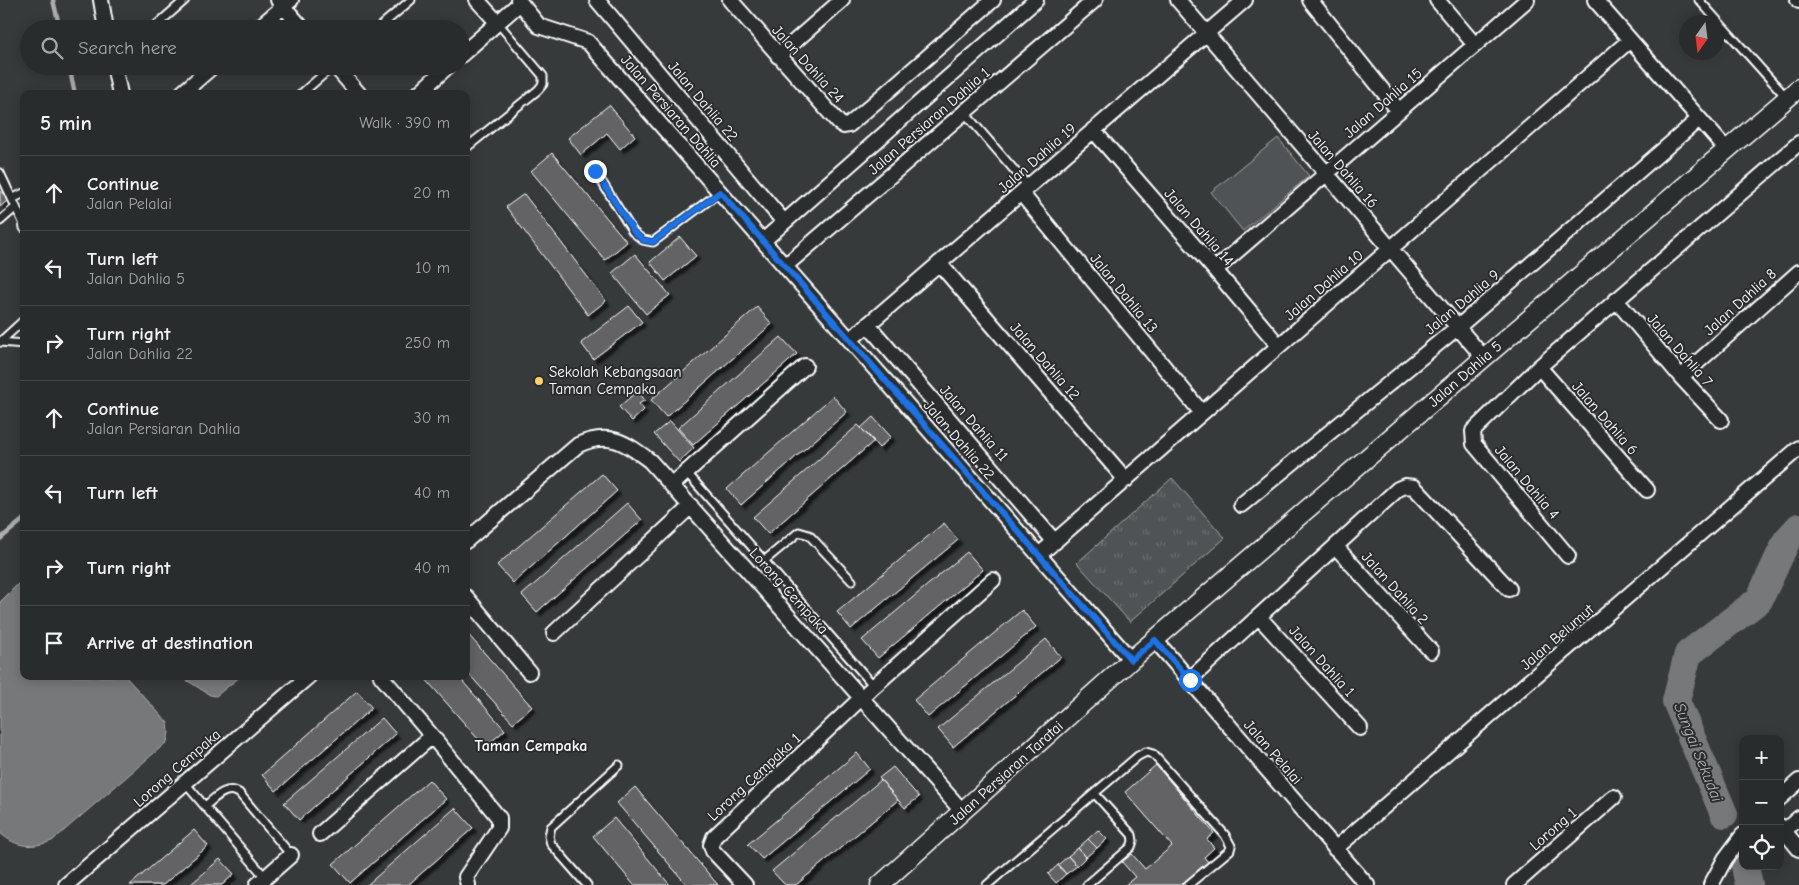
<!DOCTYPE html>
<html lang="en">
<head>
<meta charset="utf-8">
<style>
  body { margin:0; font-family:"Comic Neue",sans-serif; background:#313434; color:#f1f3f6 }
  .controls { position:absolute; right:15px; bottom:15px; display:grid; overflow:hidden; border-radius:10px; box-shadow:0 2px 12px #0003 }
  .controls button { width:45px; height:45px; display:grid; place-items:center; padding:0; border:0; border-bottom:1px solid #454848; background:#292c2c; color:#f1f3f6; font:25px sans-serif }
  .compass { position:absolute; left:1679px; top:15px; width:45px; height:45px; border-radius:50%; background:#292c2c; box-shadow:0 2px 12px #0003; rotate:194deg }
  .stop { position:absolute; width:15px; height:15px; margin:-11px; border:4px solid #1a73e8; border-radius:50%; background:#fff }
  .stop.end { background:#1a73e8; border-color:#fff; box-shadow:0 1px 5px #0008 }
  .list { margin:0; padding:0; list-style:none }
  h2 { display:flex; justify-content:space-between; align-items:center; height:65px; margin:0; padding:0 20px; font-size:21px }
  h2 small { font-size:16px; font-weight:400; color:#a5a7a9 }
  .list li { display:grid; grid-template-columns:32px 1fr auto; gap:15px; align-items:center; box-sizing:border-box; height:75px; padding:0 20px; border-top:1px solid #454848 }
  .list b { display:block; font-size:19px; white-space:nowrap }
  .list p { margin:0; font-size:16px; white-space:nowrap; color:#a5a7a9 }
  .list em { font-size:16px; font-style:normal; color:#a5a7a9 }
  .icon { flex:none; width:28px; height:28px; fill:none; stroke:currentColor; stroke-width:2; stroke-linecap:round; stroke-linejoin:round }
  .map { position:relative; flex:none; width:1799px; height:885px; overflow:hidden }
  .search { position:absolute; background:#292c2c; box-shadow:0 2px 12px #0003; left:20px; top:20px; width:450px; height:55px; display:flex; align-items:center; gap:12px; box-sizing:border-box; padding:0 18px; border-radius:28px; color:#a5a7a9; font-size:19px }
  .panel { position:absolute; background:#292c2c; box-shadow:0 2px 12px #0003; left:20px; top:90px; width:450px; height:590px; border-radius:10px }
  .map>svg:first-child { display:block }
</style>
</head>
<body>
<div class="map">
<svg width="1799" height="885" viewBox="0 0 1799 885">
  <defs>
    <pattern id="grass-tufts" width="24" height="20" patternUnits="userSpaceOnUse" patternTransform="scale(1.25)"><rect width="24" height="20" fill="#505354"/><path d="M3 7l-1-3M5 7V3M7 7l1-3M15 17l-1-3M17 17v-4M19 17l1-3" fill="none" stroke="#6a6d6e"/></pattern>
    <filter id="shadow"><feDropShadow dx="4" dy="4" stdDeviation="1" flood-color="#0009"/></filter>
  </defs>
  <rect width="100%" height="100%" fill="#373a3b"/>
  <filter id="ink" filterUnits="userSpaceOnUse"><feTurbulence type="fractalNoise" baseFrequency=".02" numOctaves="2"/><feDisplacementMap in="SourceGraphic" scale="10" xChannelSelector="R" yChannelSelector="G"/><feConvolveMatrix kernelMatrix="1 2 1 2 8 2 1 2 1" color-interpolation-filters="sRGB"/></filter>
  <g filter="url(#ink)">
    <path fill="url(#grass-tufts)" stroke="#a8a9aa" d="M1172,478l53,60 -95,84 -53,-59z"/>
    <path fill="#505354" stroke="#a8a9aa" d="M1278,138l31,38 -66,55 -32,-39z"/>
    <path fill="#767879" stroke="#adaeaf" d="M24,583v93h101l43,47 1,9 -2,10 -115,99c-20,7 -35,7 -52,-8v-231l18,-18z
      M180,676h61l-25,20 -6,-1z"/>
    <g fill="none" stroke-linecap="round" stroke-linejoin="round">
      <path stroke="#adaeaf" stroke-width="4.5" d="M53,0l7,29
        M69,66l6,28
        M0,539l24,-20"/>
      <path stroke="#767879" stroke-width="28" d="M1724,814l-48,-113 12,-47 71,-54 28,-60 12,-13
        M1745,866l4,19"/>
    </g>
    <path fill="#636465" stroke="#fff" filter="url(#shadow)" d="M609,105l26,31 -15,13 -13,-16 -26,22 -13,-17z
      M552,153l75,89 -22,18 -74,-89z
      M0,190l8,10 -8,7z
      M524,194l82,107 -18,14 -82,-108z
      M680,237l16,19 -31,25 -15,-19z
      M635,254l35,41 -24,19 -34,-41z
      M629,306l13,16 -49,37 -12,-16z
      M757,307l15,17 -106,93 -15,-17z
      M781,337l16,17 -104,91 -15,-17z
      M637,391l8,9 -6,4 5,6 -12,11 -13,-14z
      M833,396l14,16 -106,93 -14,-16z
      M873,417l18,20 -12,11 -18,-20z
      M670,421l24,27 -15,14 -25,-28z
      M858,425l16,16 -106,93 -15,-17z
      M602,474l15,17 -104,92 -16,-18z
      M627,503l15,17 -105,92 -15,-17z
      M944,523l14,17 -107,89 -14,-17z
      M967,552l16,18 -105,88 -16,-18z
      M1022,610l14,17 -108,90 -14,-17z
      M466,632l66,75 -19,16 -47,-52z
      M1046,639l15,18 -108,90 -15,-18z
      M423,676h35l47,54 -20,17z
      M357,691l15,17 -96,83 -14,-16z
      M382,718l14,16 -97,86 -15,-17z
      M857,753l13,16 -108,90 -14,-15z
      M1156,765l58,68 -7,6 7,9 -10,9 4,5 -27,23h-56l10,-8 -13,-15 10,-8 13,15 27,-23 -47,-54z
      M893,767l26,30 -14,11 -26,-30z
      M429,780l17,19 -96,84 -17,-19z
      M881,780l17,20 -102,85h-11l-13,-14z
      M635,787l83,98h-31l-70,-82z
      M455,808l18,20 -65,57h-41z
      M614,818l56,67h-36l-41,-49z
      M194,830l14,16 -45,39h-33z
      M1098,830l9,9 -10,9 -9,-9z
      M1088,839l9,9 -11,9 -8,-9z
      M1078,848l8,9 -9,9 -9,-10z
      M1068,856l9,10 -11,8 -8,-9z
      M220,859l14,15 -12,11h-32z
      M1058,865l8,9 -10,9 -8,-9z"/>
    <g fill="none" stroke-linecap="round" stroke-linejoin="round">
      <defs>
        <path id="service" d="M1699,0l88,98
          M152,29l33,-29
          M377,29l34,-29
          M301,94l32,-28
          M964,112l64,74
          M466,148l72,-58 5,-6v-8l-46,-54
          M595,171l38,61 10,8 10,2 67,-50
          M0,173l23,49 1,6
          M12,199l12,-6
          M0,221l16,-14
          M0,342l24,-22
          M0,342l24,2
          M687,473l187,213
          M764,561l35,-29 10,3 43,46
          M185,783l80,94
          M205,806c10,-8 21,-21 34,-13l52,62
          M587,885l-36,-41 -2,-8 2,-9 68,-62
          M987,885l151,-129 8,-4 7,2 72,81 6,11 -1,4 -42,35
          M1087,885l44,-38 2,-6 -1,-6 -37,-41"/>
        <path id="minor" d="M101,0l5,29
          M278,0l25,29
          M477,0l20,22
          M518,0l21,26 49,16 543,618
          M597,0l187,222
          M730,0l109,123 5,3 5,-1 144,-125
          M1178,0l306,358
          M1310,0l89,111
          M1437,0l38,45
          M1595,0l131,149
          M1798,0l1,1
          M257,29l34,-29
          M461,55l59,-52
          M778,56l64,-56
          M114,66l6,28
          M335,66l24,28
          M181,94l32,-28
          M418,94l30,-28
          M1093,130l122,140 64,76
          M1021,193l181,220
          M763,241l273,-241
          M939,263l187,217
          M785,266l310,-266
          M1215,270l312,-270
          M1616,300l65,77 40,43
          M868,325l187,217
          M850,340l395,-340
          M1539,367l108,123
          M1681,377l118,-105
          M672,485l133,-119
          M1241,505l217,-178 241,-208
          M466,541l112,-96c31,-14 47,-3 72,16l313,351
          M1336,547l95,104
          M1039,555l591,-515
          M1568,556l-94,-112 -1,-13 66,-64 260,-224
          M466,597l63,75
          M1259,617l101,111
          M554,633l137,-127
          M1155,640l212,245
          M381,676l51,60 67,82v10l-33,49 2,8
          M1189,680l209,-191 7,-3 9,1 95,102
          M1780,798l19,-17
          M1780,826l19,23
          M1784,831l15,-13
          M320,834l112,-98
          M1335,849l464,-401
          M66,885l243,-209
          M257,885l34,-30
          M745,885l-32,-34 -2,-6 3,-8 160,-151 119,-106
          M1514,885l100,-88
          M1711,885l14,-26 18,-24"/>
        <path id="tertiary" d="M880,885l251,-225 668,-572"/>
      </defs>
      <use href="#service" stroke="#fff" stroke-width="11"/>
      <use href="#minor" stroke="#fff" stroke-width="18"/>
      <use href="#tertiary" stroke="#fff" stroke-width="21"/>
      <use href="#service" stroke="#2a2d2e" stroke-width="7"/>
      <use href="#minor" stroke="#2a2d2e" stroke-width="14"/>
      <use href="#tertiary" stroke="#2a2d2e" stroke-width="18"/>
    </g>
  </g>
  <g fill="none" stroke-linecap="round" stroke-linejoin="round" filter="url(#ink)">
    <path stroke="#1a73e8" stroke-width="6" d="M595,171l39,61 9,8 10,2 67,-50 411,468 24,-20 35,40"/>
  </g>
  <circle fill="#ffd166" stroke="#2a2d2e" stroke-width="2" cx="539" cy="381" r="5"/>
  <g text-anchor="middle" stroke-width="4" stroke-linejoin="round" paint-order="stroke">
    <g font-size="15" fill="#fff" stroke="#2a2d2e">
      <text transform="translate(808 64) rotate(48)" y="5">Jalan Dahlia 24</text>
      <text transform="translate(703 101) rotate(50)" y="5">Jalan Dahlia 22</text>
      <text transform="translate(1383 103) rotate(-41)" y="5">Jalan Dahlia 15</text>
      <text transform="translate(671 111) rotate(49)" y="5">Jalan Persiaran Dahlia</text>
      <text transform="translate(929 121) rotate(-41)" y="5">Jalan Persiaran Dahlia 1</text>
      <text transform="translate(1037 158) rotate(-41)" y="5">Jalan Dahlia 19</text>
      <text transform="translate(1343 169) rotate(49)" y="5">Jalan Dahlia 16</text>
      <text transform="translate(1199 227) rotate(49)" y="5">Jalan Dahlia 14</text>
      <text transform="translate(1324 285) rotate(-41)" y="5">Jalan Dahlia 10</text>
      <text transform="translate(1124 293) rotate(51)" y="5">Jalan Dahlia 13</text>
      <text transform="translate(1462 302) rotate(-40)" y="5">Jalan Dahlia 9</text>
      <text transform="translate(1740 302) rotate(-42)" y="5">Jalan Dahlia 8</text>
      <text transform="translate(1680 350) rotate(49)" y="5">Jalan Dahlia 7</text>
      <text transform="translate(1045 361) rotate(49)" y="5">Jalan Dahlia 12</text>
      <text transform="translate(1465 374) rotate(-41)" y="5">Jalan Dahlia 5</text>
      <text transform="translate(1605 418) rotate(49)" y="5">Jalan Dahlia 6</text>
      <text transform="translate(974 423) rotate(49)" y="5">Jalan Dahlia 11</text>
      <text transform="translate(959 440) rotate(49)" y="5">Jalan Dahlia 22</text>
      <text transform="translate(1527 482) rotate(50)" y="5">Jalan Dahlia 4</text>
      <text transform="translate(1395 588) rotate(48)" y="5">Jalan Dahlia 2</text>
      <text transform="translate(789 591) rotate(48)" y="5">Lorong Cempaka</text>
      <text transform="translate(1557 637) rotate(-41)" y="5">Jalan Belumut</text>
      <text transform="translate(1322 661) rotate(48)" y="5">Jalan Dahlia 1</text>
      <text transform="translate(1273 752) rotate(49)" y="5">Jalan Pelalai</text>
      <text transform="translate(177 768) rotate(-41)" y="5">Lorong Cempaka</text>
      <text transform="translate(1006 773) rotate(-42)" y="5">Jalan Persiaran Taratai</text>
      <text transform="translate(754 777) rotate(-43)" y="5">Lorong Cempaka 1</text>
      <text transform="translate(1553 829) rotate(-41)" y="5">Lorong 1</text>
    </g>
    <g font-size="15" fill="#fff" stroke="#2a2d2e" text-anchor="start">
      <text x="549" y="377">Sekolah Kebangsaan<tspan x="549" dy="17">Taman Cempaka</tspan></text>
    </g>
    <g font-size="16" font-weight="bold" fill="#fff" stroke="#2a2d2e">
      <text x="531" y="751">Taman Cempaka</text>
    </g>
    <g font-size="16" font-style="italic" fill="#b4b5b5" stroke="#2a2d2e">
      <text transform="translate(1699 752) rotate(68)" y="6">Sungai Sekudai</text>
    </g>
  </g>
</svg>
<div class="controls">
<button>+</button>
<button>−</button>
<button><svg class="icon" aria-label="locate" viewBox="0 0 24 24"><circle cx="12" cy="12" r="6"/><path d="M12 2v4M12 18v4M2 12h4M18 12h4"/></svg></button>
</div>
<svg class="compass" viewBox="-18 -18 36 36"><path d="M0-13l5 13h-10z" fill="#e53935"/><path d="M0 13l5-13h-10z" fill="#a5a7a9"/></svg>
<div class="stop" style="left:1190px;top:680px"></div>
<div class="stop end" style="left:595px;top:171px"></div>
<div class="search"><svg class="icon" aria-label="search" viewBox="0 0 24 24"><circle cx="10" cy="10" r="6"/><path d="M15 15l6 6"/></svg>Search here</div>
<section class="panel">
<h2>5 min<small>Walk · 390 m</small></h2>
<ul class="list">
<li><svg class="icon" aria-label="ahead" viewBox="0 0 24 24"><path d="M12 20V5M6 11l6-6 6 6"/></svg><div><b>Continue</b><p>Jalan Pelalai</p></div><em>20 m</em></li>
<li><svg class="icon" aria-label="left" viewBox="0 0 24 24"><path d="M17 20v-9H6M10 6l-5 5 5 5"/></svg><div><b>Turn left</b><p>Jalan Dahlia 5</p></div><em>10 m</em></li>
<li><svg class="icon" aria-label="right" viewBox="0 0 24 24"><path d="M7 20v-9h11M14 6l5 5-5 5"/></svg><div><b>Turn right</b><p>Jalan Dahlia 22</p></div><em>250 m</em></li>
<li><svg class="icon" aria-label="ahead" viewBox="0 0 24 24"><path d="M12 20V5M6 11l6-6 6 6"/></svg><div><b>Continue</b><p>Jalan Persiaran Dahlia</p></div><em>30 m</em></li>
<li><svg class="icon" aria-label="left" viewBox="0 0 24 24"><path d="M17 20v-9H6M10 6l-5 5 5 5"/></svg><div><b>Turn left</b></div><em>40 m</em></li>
<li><svg class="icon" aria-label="right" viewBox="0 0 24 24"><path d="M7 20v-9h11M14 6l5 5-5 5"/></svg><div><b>Turn right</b></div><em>40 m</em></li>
<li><svg class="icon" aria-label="arrive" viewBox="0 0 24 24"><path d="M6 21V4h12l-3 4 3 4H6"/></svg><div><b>Arrive at destination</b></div></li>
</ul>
</section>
</div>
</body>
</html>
